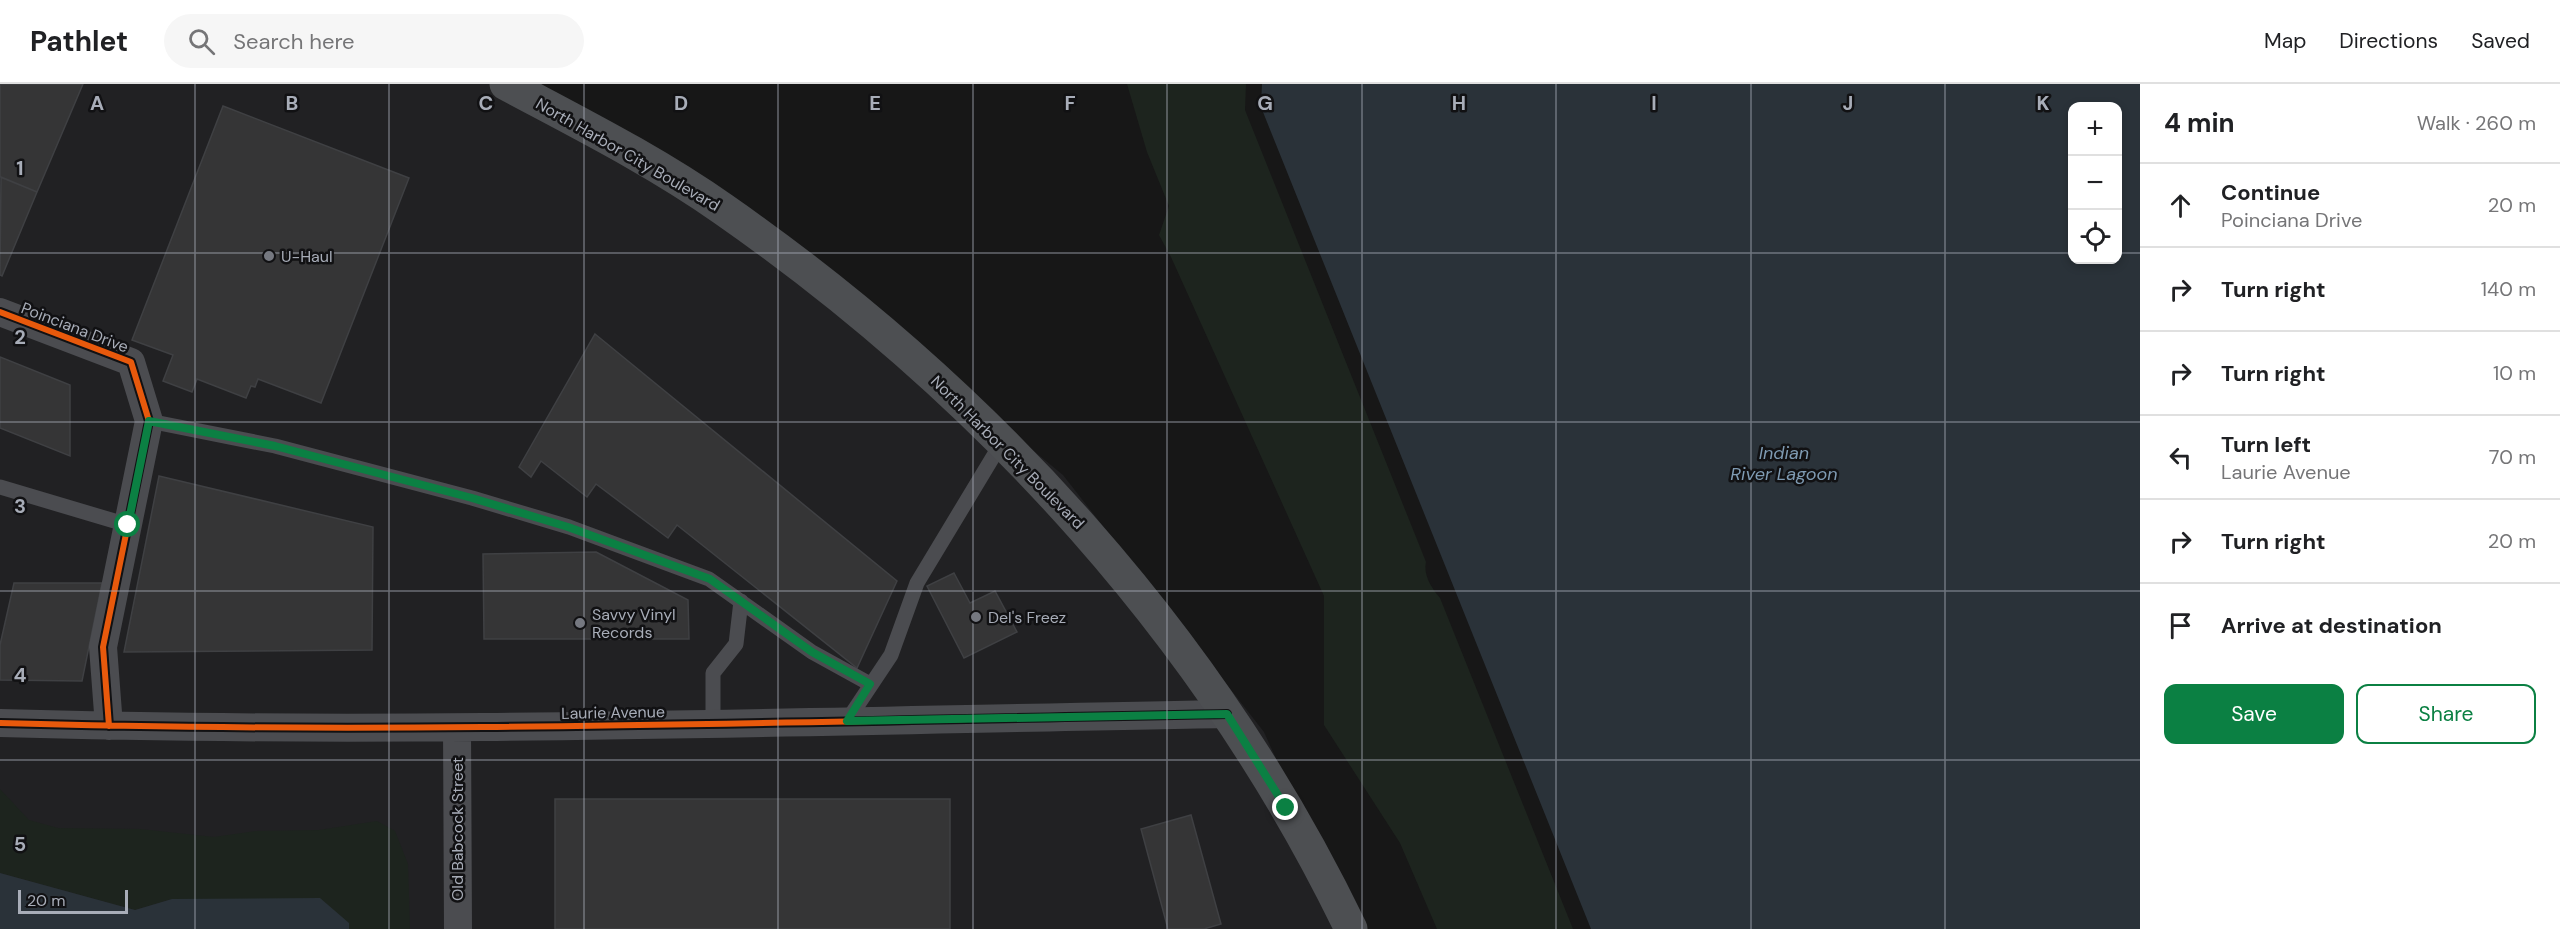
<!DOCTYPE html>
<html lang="en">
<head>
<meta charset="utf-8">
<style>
  body { margin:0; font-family:"DM Sans",sans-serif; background:#f6f6f6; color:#202124 }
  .controls { position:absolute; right:18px; top:18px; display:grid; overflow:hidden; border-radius:12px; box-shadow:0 3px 9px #0003 }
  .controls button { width:54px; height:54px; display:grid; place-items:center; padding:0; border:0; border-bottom:2px solid #e0e0e0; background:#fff; color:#202124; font:30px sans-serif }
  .scale { position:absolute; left:18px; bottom:15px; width:110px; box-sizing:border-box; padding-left:6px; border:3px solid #a8adb8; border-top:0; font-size:16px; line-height:21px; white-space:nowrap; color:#a8adb8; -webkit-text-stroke:4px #111113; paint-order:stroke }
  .stop { position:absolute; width:18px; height:18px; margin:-14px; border:4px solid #0b8043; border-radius:50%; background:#fff }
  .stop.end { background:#0b8043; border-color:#fff; box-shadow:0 2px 6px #0008 }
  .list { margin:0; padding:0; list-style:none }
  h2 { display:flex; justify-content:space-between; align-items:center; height:78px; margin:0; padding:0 24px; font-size:26px }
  h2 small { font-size:20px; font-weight:400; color:#757577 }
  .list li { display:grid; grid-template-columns:39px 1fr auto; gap:18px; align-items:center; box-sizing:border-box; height:84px; padding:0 24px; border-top:2px solid #e0e0e0 }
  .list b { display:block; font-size:22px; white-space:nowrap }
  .list p { margin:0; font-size:20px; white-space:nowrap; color:#757577 }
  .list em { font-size:20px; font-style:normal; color:#757577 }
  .actions { display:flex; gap:12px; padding:18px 24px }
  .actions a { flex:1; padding:14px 0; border:2px solid #0b8043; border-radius:12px; text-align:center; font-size:21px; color:#0b8043 }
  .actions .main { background:#0b8043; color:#fff }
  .icon { flex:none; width:33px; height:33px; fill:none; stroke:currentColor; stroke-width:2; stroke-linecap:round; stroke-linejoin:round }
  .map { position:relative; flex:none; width:2140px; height:845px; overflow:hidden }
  header { display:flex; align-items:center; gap:36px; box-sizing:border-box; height:84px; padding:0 30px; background:#fff; border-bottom:2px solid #e0e0e0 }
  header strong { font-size:28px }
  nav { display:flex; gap:33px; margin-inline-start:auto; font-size:21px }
  .search { width:420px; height:54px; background:#f6f6f6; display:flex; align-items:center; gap:15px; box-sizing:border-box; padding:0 21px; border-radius:33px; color:#757577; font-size:22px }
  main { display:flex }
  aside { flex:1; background:#fff }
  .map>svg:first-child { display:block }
</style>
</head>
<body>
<header>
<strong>Pathlet</strong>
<div class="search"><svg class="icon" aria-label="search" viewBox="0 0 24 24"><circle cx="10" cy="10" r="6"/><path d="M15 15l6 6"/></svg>Search here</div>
<nav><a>Map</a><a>Directions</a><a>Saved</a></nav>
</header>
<main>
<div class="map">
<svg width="2140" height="845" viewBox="0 0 2140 845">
  <rect width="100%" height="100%" fill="#171717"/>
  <path fill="#212123" d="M0,0h499l241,124 323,267 201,257 89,197h-1353z"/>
  <path fill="#1d241e" d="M1127,0h119l-1,26 181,452c-3,13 6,27 14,36l133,331h-136l-37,-86 -76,-118v-129l-153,-339 -12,-22 10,-29 -22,-54z
    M0,705l29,31 29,8 82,1 74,8 42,-6 63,-1 58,-9 18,10 13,33 2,65h-61v-6l-177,-24 -37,11 -135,-37z"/>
  <path fill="#2a3239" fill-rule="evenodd" d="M1262,0h878v845h-549l-330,-822zM2118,22v154h-46v-154z
    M0,789l135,37 37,-11 148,-1 29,25v6h-349z"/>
  <path fill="#353536" stroke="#3f4043" stroke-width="1.5" d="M0,0h83l-46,108 -37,-15z
    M223,22l186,72 -88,225 -63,-24 -3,8 -4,-1 -5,12 -49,-19 -5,13 -29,-11 10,-26 -41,-15z
    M1,93l36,15 -35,84 -2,-1z
    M595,250l302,247 -40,87 -180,-143 -9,13 -72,-54 -9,13 -46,-36 -10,16 -12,-10z
    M0,273l70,28v71l-70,-28z
    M159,392l214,51 -1,123 -248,2z
    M596,468l92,48 1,39h-205l-1,-85z
    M954,489l16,30 25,-12 22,41 -53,26 -37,-72z
    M14,499h88l-20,98 -82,-1v-35z
    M555,715h395v130h-395z
    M1191,731l30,109 -17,5h-36l-27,-100z"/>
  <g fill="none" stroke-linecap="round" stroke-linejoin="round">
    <path stroke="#4b4c50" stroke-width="15" d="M149,337l126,25 197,52 97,29 140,52 103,73 58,32
      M0,403l128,38
      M847,637l44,-66 26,-72 85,-141
      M713,640v-51l23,-29 5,-43"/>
    <path stroke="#4b4c50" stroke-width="28" d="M0,228l131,50 18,59 -46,226 6,79
      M0,639c409,12 818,-2 1227,-9
      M457,644l1,201"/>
    <path stroke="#4d4f52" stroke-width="33" d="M506,0c73,39 149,77 217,125 264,184 488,429 628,720"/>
    <defs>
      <path id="cycleway" d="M0,228l131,50 18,59 -46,226 6,79
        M0,639c409,12 818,-2 1227,-9"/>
    </defs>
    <use href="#cycleway" stroke="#111113" stroke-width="10"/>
    <use href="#cycleway" stroke="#e8590c" stroke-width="6"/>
  </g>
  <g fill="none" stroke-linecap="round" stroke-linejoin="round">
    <path stroke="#0b8043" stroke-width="8" d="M128,441l21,-104 126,25 197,52 96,29 142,52 102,73 58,32 -23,37 380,-7 59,94"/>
  </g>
  <path fill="none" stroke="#a8adb8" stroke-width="1.5" stroke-opacity="0.55" d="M195,0v845M389,0v845M584,0v845M778,0v845M973,0v845M1167,0v845M1362,0v845M1556,0v845M1751,0v845M1945,0v845M0,169h2072M2118,169h22M0,338h2140M0,507h2140M0,676h2140"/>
  <g fill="#757880" stroke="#111113" stroke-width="2">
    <circle cx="269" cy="172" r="6"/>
    <circle cx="976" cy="533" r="6"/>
    <circle cx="580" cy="539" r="6"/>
  </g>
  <g text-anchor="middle" stroke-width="5" stroke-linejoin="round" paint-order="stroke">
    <g font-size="16" fill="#a8adb8" stroke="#111113">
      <text transform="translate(628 70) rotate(30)" y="6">North Harbor City Boulevard</text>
      <text transform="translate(75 243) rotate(21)" y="6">Poinciana Drive</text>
      <text transform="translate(1008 368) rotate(45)" y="6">North Harbor City Boulevard</text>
      <text transform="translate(613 628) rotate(-1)" y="6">Laurie Avenue</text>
      <text transform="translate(457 745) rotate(-90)" y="6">Old Babcock Street</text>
    </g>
    <g font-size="16" fill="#a8adb8" stroke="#111113" text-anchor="start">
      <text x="281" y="178">U-Haul</text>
      <text x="592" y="536">Savvy Vinyl<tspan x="592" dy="18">Records</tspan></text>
      <text x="988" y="539">Del's Freez</text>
    </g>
    <g font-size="18" font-style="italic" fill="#7f9bb3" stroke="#111113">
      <text x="1784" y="375">Indian<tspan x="1784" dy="21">River Lagoon</tspan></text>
    </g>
  </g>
  <g font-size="20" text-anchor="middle" font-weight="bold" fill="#a8adb8" stroke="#111113" stroke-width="5" stroke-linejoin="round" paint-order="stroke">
    <text x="97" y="26">A</text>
    <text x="292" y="26">B</text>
    <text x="486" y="26">C</text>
    <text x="681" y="26">D</text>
    <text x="875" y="26">E</text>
    <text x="1070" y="26">F</text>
    <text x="1265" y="26">G</text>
    <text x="1459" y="26">H</text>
    <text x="1654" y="26">I</text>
    <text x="1848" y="26">J</text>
    <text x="2043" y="26">K</text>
    <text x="20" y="91">1</text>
    <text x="20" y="260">2</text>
    <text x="20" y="429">3</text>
    <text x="20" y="598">4</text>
    <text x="20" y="767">5</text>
  </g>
</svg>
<div class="controls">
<button>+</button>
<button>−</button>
<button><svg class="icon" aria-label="locate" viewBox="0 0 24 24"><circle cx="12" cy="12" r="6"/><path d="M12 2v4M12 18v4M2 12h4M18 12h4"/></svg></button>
</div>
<div class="scale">20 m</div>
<div class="stop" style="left:128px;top:441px"></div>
<div class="stop end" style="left:1286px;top:724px"></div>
</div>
<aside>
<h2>4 min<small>Walk · 260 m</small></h2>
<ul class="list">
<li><svg class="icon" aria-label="ahead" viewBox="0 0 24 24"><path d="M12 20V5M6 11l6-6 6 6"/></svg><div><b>Continue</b><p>Poinciana Drive</p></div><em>20 m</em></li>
<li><svg class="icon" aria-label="right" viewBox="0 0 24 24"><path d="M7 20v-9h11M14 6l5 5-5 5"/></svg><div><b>Turn right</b></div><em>140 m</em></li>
<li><svg class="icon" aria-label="right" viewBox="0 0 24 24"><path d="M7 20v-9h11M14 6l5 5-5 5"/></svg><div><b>Turn right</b></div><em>10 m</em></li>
<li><svg class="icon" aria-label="left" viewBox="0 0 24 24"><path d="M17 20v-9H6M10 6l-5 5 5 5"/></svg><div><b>Turn left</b><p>Laurie Avenue</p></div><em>70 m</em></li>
<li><svg class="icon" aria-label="right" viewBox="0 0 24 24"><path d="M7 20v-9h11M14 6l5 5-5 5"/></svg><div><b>Turn right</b></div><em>20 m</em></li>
<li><svg class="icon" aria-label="arrive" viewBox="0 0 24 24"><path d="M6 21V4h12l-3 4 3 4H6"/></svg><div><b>Arrive at destination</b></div></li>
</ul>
<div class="actions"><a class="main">Save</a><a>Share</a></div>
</aside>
</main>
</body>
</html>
